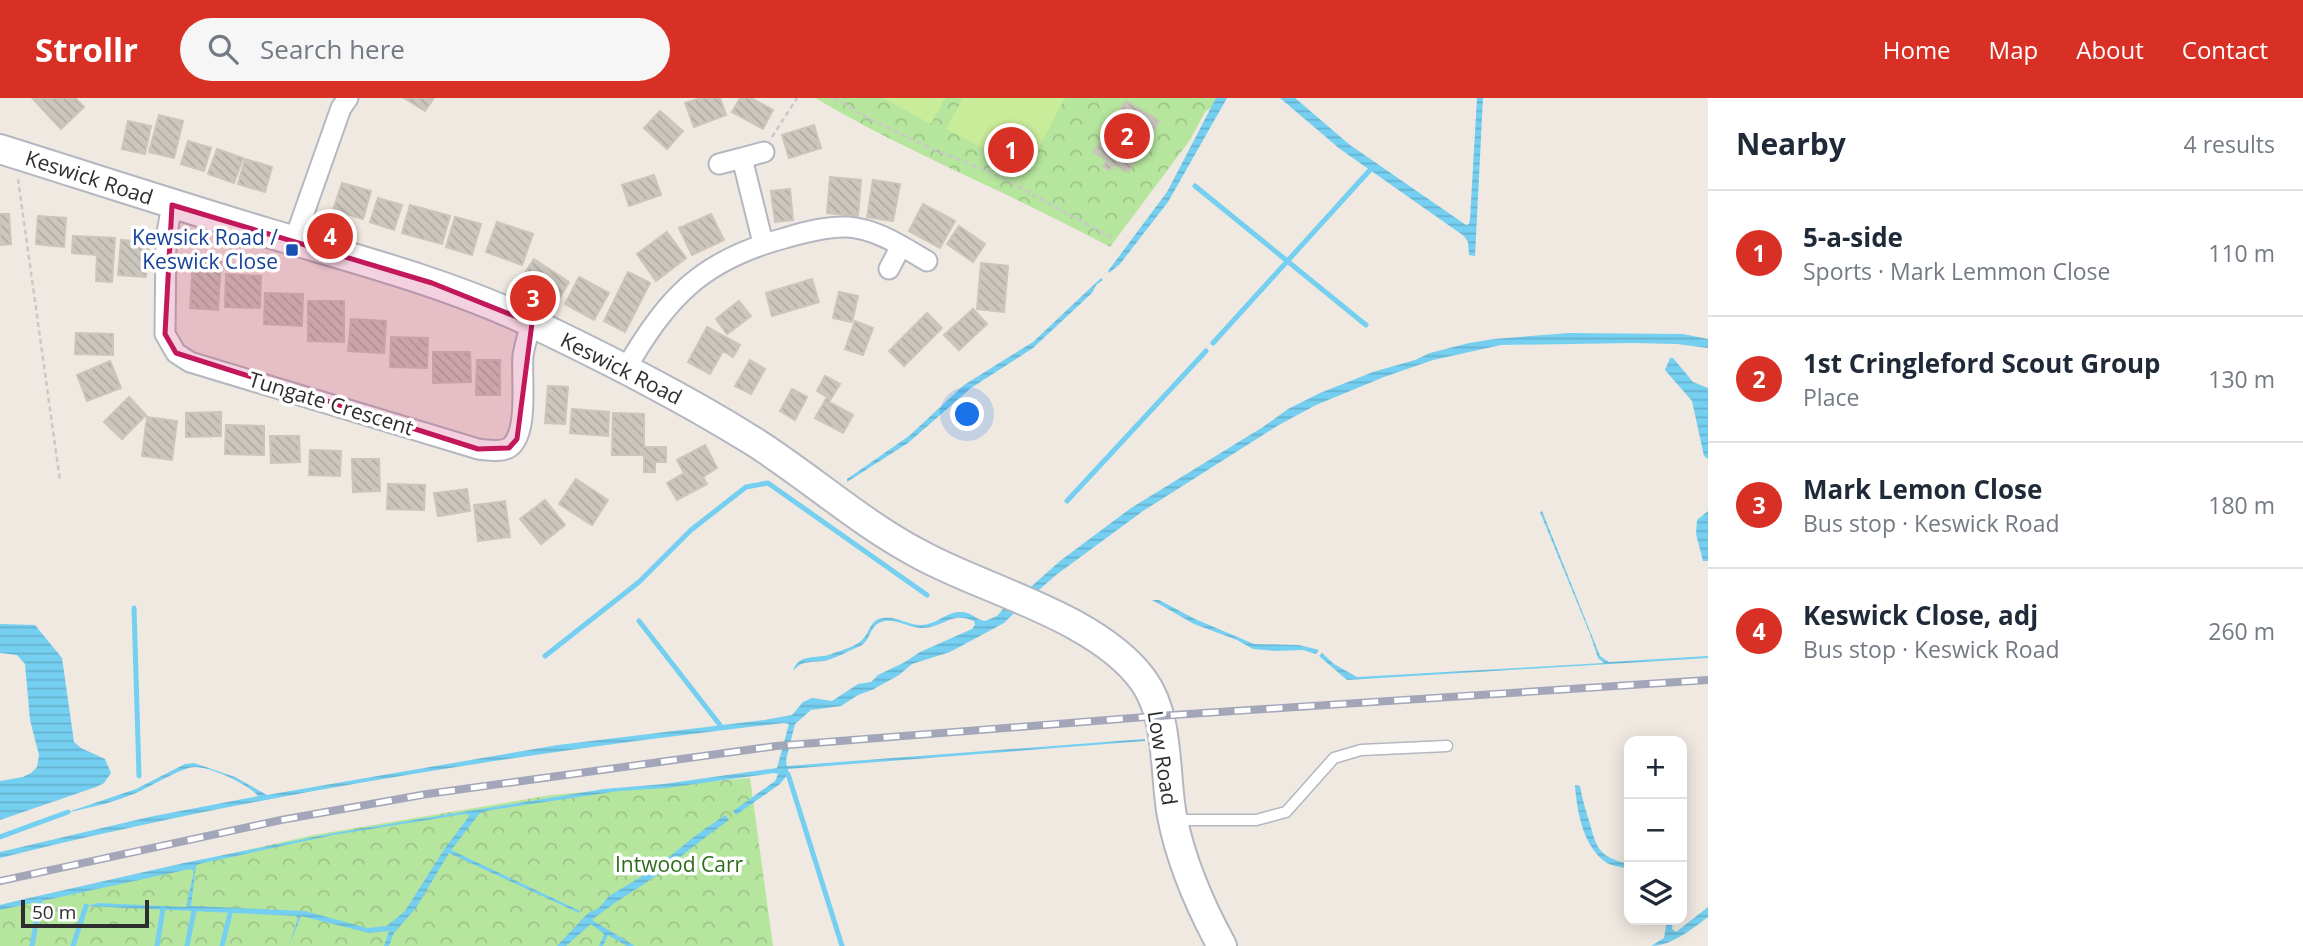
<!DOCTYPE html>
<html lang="en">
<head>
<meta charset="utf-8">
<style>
  body { margin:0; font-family:"Open Sans",sans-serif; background:#f6f6f7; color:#1f2937 }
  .controls { position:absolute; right:21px; bottom:21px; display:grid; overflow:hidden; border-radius:14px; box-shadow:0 4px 18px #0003 }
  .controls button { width:63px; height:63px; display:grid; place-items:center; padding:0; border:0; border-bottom:2px solid #e0e1e3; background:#fff; color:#1f2937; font:35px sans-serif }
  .scale { position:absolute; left:21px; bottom:18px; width:128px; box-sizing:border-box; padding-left:7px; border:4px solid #2e2e2e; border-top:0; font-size:19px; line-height:24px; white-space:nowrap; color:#2e2e2e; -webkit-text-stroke:5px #fff; paint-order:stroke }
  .you { position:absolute; left:968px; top:317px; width:24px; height:24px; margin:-18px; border:5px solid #fff; border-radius:50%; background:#1a73e8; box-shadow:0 0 0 10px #1a73e833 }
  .badge { display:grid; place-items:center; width:46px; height:46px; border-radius:50%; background:#d93025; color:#fff; font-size:23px; font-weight:700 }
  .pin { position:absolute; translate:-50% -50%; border:4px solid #fff; box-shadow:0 2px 7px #0006 }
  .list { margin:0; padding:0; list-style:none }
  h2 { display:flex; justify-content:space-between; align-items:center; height:91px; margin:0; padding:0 28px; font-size:30px }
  h2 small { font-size:23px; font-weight:400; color:#747a83 }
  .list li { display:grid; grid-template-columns:46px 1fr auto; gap:21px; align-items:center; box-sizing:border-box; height:126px; padding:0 28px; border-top:2px solid #e0e1e3 }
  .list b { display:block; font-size:26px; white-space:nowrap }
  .list p { margin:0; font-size:23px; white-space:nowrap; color:#747a83 }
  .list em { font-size:23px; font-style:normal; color:#747a83 }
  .icon { flex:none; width:38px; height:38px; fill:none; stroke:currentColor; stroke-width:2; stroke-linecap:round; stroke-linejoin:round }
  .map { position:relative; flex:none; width:1708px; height:848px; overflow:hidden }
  header { display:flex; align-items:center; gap:42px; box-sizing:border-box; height:98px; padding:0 35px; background:#d93025; color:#fff }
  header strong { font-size:33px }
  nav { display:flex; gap:38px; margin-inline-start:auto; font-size:24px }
  .search { width:490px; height:63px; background:#f6f6f7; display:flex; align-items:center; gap:18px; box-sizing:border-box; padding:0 24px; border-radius:38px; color:#747a83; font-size:26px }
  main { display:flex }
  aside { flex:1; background:#fff }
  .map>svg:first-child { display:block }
</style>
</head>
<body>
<header>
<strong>Strollr</strong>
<div class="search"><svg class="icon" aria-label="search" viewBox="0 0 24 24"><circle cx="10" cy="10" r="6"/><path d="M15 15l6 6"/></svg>Search here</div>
<nav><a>Home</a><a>Map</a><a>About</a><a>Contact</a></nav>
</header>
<main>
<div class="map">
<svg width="1708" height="848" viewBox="0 0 1708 848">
  <defs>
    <pattern id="forest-crowns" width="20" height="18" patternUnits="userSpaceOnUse" patternTransform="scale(1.75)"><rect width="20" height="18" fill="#b6e59e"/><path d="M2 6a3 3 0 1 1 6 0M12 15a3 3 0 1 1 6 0" fill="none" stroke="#9dc588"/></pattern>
    <pattern id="water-rules" width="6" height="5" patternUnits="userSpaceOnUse" patternTransform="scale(1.75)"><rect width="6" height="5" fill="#75cff0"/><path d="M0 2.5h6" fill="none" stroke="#66b2ce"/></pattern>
    <pattern id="building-back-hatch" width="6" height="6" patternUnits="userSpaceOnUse" patternTransform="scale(1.75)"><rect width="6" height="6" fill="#cbc7bf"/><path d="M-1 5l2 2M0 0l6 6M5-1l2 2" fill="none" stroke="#afaba4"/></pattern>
  </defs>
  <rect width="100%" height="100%" fill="#efe9e1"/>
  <path fill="url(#forest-crowns)" d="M815,0h409l-19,14 -15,28 -80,107c-97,-53 -200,-93 -295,-149z
    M750,680l23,168h-773v-41l314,-70 237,-40z"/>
  <path fill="#c9ec9a" d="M883,0h62l-14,26z
    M963,0h102l-39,73 -80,-42z"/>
  <path fill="url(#water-rules)" fill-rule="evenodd" d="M1216,0h11l-59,104 -48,62 -11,9 -1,-2 59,-79z
    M1280,0h15l55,47 116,80 3,-1 1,-5 7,-121h6l-8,158 -6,-1 -1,-13 -4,-6 -124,-87z
    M1101,180l2,2 -7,5 -4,8 -59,55 -62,40 -63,55 -61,39v-3l62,-43 55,-51 69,-43z
    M1569,235l114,1 25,5v9l-31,-4 -44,-1 -132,2 -68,15 -49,17 -68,28 -39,21 -134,85 -87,64 -24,21 -8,-3 36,-32 71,-53 132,-81 25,-18 32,-16 53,-21 42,-12 15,-7 39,-10 25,-4z
    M1670,260h3l20,24 15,6v71l-4,-3 -12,-55 -27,-31z
    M1542,413l58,145 9,6 99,-6v2l-361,22 -28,-24 3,-3 12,11 23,13 247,-14 -6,-5 -8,-24 -50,-122z
    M1708,413v50h-5l-7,-27 1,-14z
    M1152,502h7l36,19 59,25 45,1 20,5 -3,4 -13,-4 -27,1 -23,-2 -16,-9 -43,-16z
    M1004,510l11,4 -11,11 -54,29 -38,12 -13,11 -27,15 -14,5 -17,11 -30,4 -16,14 -9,36 1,6 358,-27v2l-357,28v5l-8,10 -44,31 -3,-4 42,-30 3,-7 -4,-1 -108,15 -47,3 -128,19 -11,3 -29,37 129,61 -1,2 -130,-60 -33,55 -22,25 -5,13h-5l5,-15 -20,2 -68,-17 -12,30 9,-28 -2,-2 -209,-10 11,-3 88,4 8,-36 -4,-2 -190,41v-5l20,-5 164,-37 150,-30 270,-44 60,-5 113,-16 12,-44 -5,-1c-263,30 -527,71 -784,135v-6l149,-35 109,-21c-10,-12 -47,-29 -63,-29 -13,0 -45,20 -59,26 -22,9 -45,15 -68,19l68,-23 49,-25 9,-1 41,14 32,18 291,-50 206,-25 28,-5 11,-13 9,-4 20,3 26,-17 13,-2 7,-7 27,-13 15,-10 52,-23 3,-4 -1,-4c-24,-10 -30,7 -52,7 -14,0 -30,-12 -43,-5 -10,5 -9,20 -21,24 -10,4 -20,10 -30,13 -15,4 -24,-2 -35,11 5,-19 27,-11 41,-18 9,-3 23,-7 29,-14 6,-6 7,-17 16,-20 16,-5 27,6 42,6 15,0 26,-14 40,-13 11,0 15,8 24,9l12,-5zM465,716l5,1 -25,33 -40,63 -18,15 -20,2 -62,-17 -114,-5 5,-40 3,-2 134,-29z
    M0,526l35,1 27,33 12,84 7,6 24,11 6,14 -7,10 -8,4 -96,33v-39l23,-4 8,-4 6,-6 2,-12 -9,-35 -5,-56 -8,-9 -17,-2z
    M1575,687l5,1c2,13 6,25 10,38 7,27 11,33 39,40v5c-7,-2 -16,-3 -22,-6 -24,-16 -30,-51 -32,-78z
    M725,717l4,5c-23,16 -44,33 -65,50 -24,18 -49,31 -72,50l43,26h-8l-19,-11 -5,11h-4l5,-12 -13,-10 -25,22h-9l31,-33 11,-5 10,-12 45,-27 41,-33z
    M1708,809v10c-16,12 -37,29 -57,29l13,-8 3,-18h6l-1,9 4,3z"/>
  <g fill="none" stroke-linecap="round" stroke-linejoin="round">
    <path stroke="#75cff0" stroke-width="5" d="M1195,88l171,139
      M1213,245l157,-173
      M1067,403l139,-150
      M134,510l5,168
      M639,523l81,104
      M545,558l94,-74 52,-52 55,-43 22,-4 159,112
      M788,676l54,172
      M0,739l68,-25
      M32,848l8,-45
      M73,848l13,-40
      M157,848l6,-37
      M187,848l7,-35
      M222,848l8,-32"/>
  </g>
  <path fill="url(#building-back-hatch)" stroke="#cbc5ba" stroke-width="2" d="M75,0l9,9 -23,22 -28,-30z
    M404,0h30l-9,13z
    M701,0h19l6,17 -32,12 -9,-24z
    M740,0h11l22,12 -10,19 -31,-17z
    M1126,3l33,20 -31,51 -14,-8 -4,6 -3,-1 -4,-3 4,-6 -13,-8z
    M660,13l23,20 -16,18 -23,-21z
    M159,17l24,6 -9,37 -25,-6z
    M128,23l23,5 -6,28 -23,-5z
    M814,27l7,23 -32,10 -7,-23z
    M188,43l23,7 -7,23 -23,-7z
    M217,51l26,9 -9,25 -26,-9z
    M245,61l27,8 -7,25 -27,-8z
    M654,77l7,20 -32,11 -7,-21z
    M830,79l31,3 -3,36 -31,-3z
    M873,82l27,4 -7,37 -26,-4z
    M342,85l29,8 -8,28 -30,-9z
    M790,91l3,31 -18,2 -4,-31z
    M378,100l24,7 -8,25 -24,-8z
    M923,106l32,17 -15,27 -31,-17z
    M410,107l40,11 -8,28 -40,-11z
    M0,116h9l2,30 -11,1z
    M711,116l13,26 -32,15 -13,-27z
    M38,118l28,2 -2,29 -28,-3z
    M455,119l26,7 -9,31 -26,-8z
    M497,124l36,12 -11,31 -36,-13z
    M959,128l26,18 -12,18 -26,-18z
    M667,134l19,26 -30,23 -19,-27z
    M73,138l42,2 -3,44 -16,-1 1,-26 -25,-2z
    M121,142l28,2 -3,35 -28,-2z
    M534,161l35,23 -12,20 -36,-23z
    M193,162l28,2 -3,48 -28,-2z
    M981,165l27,3 -4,46 -27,-3z
    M628,174l22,11 -25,49 -21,-11z
    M226,176l35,2 -1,32 -35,-1z
    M579,179l30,16 -15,27 -29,-16z
    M812,181l7,23 -47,14 -6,-23z
    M839,194l19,4 -6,26 -19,-4z
    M265,195l38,1 -1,32 -38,-2z
    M308,203h36v41l-36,-1z
    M739,203l12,15 -24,18 -11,-15z
    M973,211l14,15 -28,26 -15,-15z
    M927,215l15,15 -38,38 -15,-15z
    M351,221l35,2 -2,32 -36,-2z
    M855,223l18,7 -10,27 -18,-6z
    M707,229l33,18 -7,12 -10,-6 -13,23 -22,-12z
    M76,235l37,1v21l-38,-1z
    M391,239l37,1 -1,30 -37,-1z
    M433,254h37l1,30 -38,1z
    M477,262h23v35h-24z
    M750,262l15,9 -14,25 -16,-8z
    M110,263l11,27 -34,13 -10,-26z
    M825,278l15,8 -11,18 24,13 -10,18 -28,-15 12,-21 -10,-6z
    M548,288l20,1 -3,37 -20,-1z
    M792,291l15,8 -12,23 -15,-9z
    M129,299l17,18 -24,24 -18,-17z
    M572,311l37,3 -1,24 -38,-3z
    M221,314v24l-35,1v-24z
    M613,315l31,1v33h22v15h-11v10h-11v-17h-32z
    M147,319l30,4 -5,39 -30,-4z
    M226,327l38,1v29l-39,-1z
    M270,338h29l1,26 -29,1z
    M705,347l12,23 -14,9 4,7 -30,16 -10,-17 17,-10 -7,-13z
    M310,352l31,1 -1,25 -31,-1z
    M352,361h27l1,32 -27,1z
    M576,381l32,21 -16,25 -33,-21z
    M388,386l37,1 -1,25 -37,-1z
    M467,391l3,22 -32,5 -4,-23z
    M545,402l20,25 -24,19 -21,-25z
    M505,403l5,36 -32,4 -4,-36z"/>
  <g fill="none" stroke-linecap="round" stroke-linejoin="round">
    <defs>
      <path id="lane" d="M1177,722h79l30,-8 48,-54 27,-8 86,-4"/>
      <path id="street" d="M719,66l23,-6
        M172,107l-6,33 -1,96 11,19 14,9 288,87c10,1 23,4 32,-2 19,-15 11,-69 13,-92 2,-10 5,-22 9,-32
        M294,143l47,-133 7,-10
        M763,145l-21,-85 22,-6
        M889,171l12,-23
        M625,272c42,-72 76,-110 160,-132 20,-6 42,-12 63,-11 29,2 55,20 79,34"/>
      <path id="secondary" d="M0,51c89,28 178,57 268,84 87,26 176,49 258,87 77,37 155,76 227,121 57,36 107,82 168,114 66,36 176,62 222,125 27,37 21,93 29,136 9,46 27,88 50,130"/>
    </defs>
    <use href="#lane" stroke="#b4b7c1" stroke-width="13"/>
    <use href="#street" stroke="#b4b7c1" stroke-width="23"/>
    <use href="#secondary" stroke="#b4b7c1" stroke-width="32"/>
    <path stroke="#c9c9c9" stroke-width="2.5" stroke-dasharray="5 3.5" stroke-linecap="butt" d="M834,0l32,19 62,30 67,27 117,64
      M772,39l25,-39
      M18,81l42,302"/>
    <use href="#lane" stroke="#fff" stroke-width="10"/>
    <use href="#street" stroke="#fff" stroke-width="19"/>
    <use href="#secondary" stroke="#fff" stroke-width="28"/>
    <defs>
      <path id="rail" d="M0,783l281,-61 146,-26 349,-48 382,-30 550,-36"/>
    </defs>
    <use href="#rail" stroke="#a3a6b8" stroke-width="8"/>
    <use href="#rail" stroke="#fff" stroke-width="5" stroke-dasharray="16" stroke-linecap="butt"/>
  </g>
  <path fill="#c2185b" fill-opacity="0.2" stroke="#c2185b" stroke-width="5" stroke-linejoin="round" d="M172,107l260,78 100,40 -15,116 -8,9 -31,1 -302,-96 -11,-19z"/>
  <rect fill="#1a4fb4" stroke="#fff" stroke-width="2.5" x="285" y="145" width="14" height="14" rx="3.5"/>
  <g text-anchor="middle" stroke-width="7" stroke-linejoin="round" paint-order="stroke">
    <g font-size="21" fill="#2e2e2e" stroke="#fff">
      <text transform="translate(89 80) rotate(18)" y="7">Keswick Road</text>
      <text transform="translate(621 271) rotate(27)" y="7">Keswick Road</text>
      <text transform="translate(331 306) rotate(17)" y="7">Tungate Crescent</text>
      <text transform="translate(1162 660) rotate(81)" y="7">Low Road</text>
    </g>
    <g font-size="21" fill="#164399" stroke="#fff" text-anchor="end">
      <text x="278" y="147">Kewsick Road /<tspan x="278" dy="24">Keswick Close</tspan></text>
    </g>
    <g font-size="21" fill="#2c6e1b" stroke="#fff">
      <text x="679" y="774">Intwood Carr</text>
    </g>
  </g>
</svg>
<div class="controls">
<button>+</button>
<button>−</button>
<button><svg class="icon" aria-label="layers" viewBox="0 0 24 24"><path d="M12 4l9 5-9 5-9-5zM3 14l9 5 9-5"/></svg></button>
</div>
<div class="scale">50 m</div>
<div class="you"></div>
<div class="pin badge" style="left:1011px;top:52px">1</div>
<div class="pin badge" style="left:1127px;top:38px">2</div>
<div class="pin badge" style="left:533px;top:200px">3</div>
<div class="pin badge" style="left:330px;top:138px">4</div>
</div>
<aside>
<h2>Nearby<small>4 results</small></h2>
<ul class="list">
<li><span class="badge">1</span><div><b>5-a-side</b><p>Sports · Mark Lemmon Close</p></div><em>110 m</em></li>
<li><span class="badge">2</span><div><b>1st Cringleford Scout Group</b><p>Place</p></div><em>130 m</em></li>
<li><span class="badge">3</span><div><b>Mark Lemon Close</b><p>Bus stop · Keswick Road</p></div><em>180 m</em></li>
<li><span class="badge">4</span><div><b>Keswick Close, adj</b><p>Bus stop · Keswick Road</p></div><em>260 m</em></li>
</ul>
</aside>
</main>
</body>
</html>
